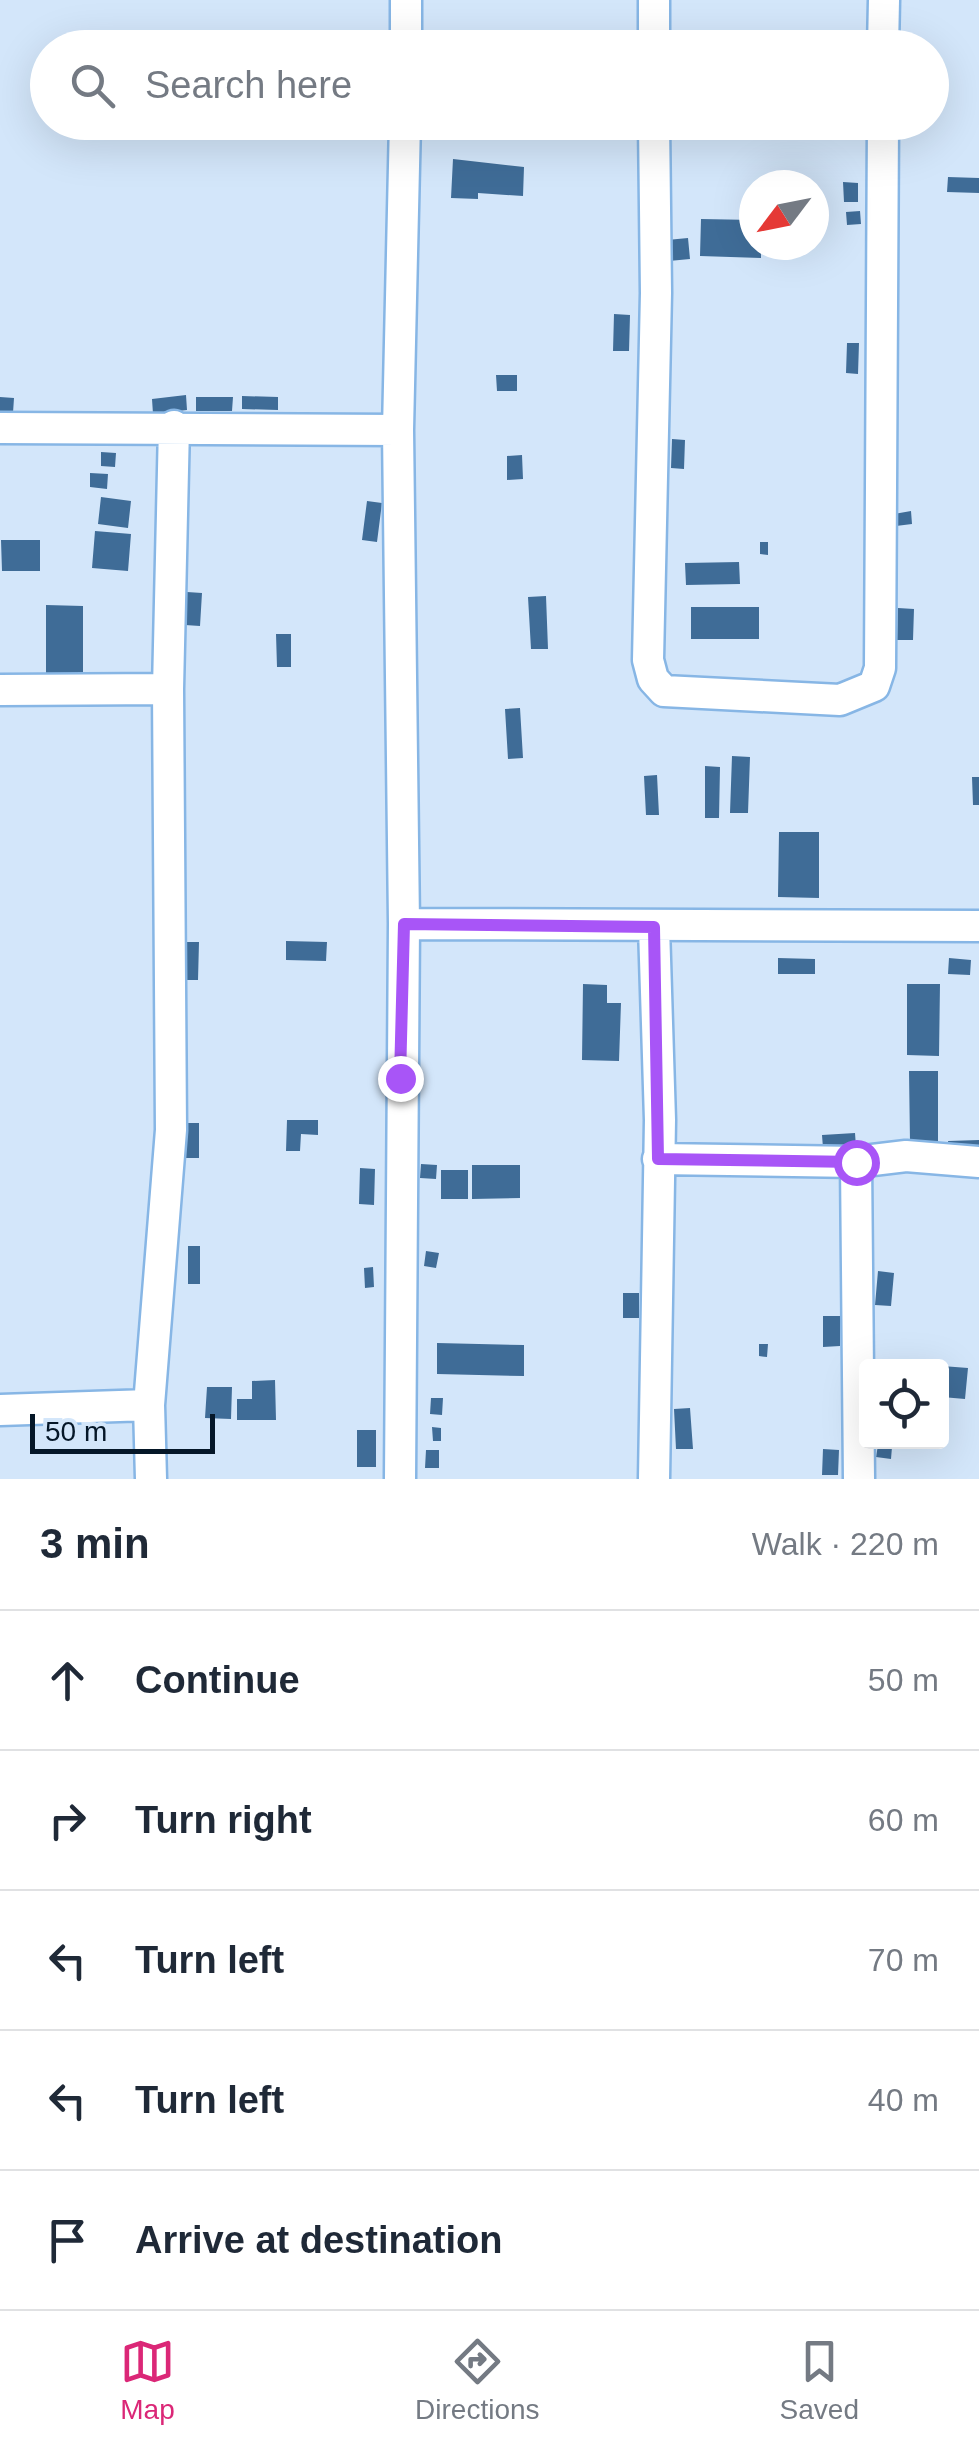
<!DOCTYPE html>
<html lang="en">
<head>
<meta charset="utf-8">
<style>
  body { margin:0; font-family:Helvetica,sans-serif; background:#f2f2f3; color:#1f2937 }
  .controls { position:absolute; right:30px; bottom:30px; display:grid; overflow:hidden; border-radius:10px; box-shadow:0 10px 40px #0002 }
  .controls button { width:90px; height:90px; display:grid; place-items:center; padding:0; border:0; border-bottom:2px solid #e0e1e3; background:#fff; color:#1f2937; font:50px sans-serif }
  .compass { position:absolute; left:739px; top:170px; width:90px; height:90px; border-radius:50%; background:#fff; box-shadow:0 10px 40px #0002; rotate:238deg }
  .scale { position:absolute; left:30px; bottom:25px; width:185px; box-sizing:border-box; padding-left:10px; border:5px solid #051728; border-top:0; font-size:28px; line-height:35px; white-space:nowrap; color:#051728; -webkit-text-stroke:8px #d3e6fa; paint-order:stroke }
  .stop { position:absolute; width:30px; height:30px; margin:-22px; border:8px solid #a855f7; border-radius:50%; background:#fff }
  .stop.end { background:#a855f7; border-color:#fff; box-shadow:0 2px 10px #0008 }
  .list { margin:0; padding:0; list-style:none }
  h2 { display:flex; justify-content:space-between; align-items:center; height:130px; margin:0; padding:0 40px; font-size:42px }
  h2 small { font-size:32px; font-weight:400; color:#747a83 }
  .list li { display:grid; grid-template-columns:65px 1fr auto; gap:30px; align-items:center; box-sizing:border-box; height:140px; padding:0 40px; border-top:2px solid #e0e1e3 }
  .list b { display:block; font-size:38px; white-space:nowrap }
  .list em { font-size:32px; font-style:normal; color:#747a83 }
  .icon { flex:none; width:55px; height:55px; fill:none; stroke:currentColor; stroke-width:2; stroke-linecap:round; stroke-linejoin:round }
  .map { position:relative; flex:none; width:979px; height:1479px; overflow:hidden }
  .search { position:absolute; background:#fff; box-shadow:0 10px 40px #0002; left:30px; right:30px; top:30px; height:110px; display:flex; align-items:center; gap:25px; box-sizing:border-box; padding:0 35px; border-radius:55px; color:#747a83; font-size:38px }
  .sheet { height:830px; background:#fff }
  nav { display:flex; justify-content:space-around; align-items:center; box-sizing:border-box; height:140px; border-top:2px solid #e0e1e3; background:#fff; font-size:28px; color:#747a83 }
  nav a { display:grid; justify-items:center; gap:5px }
  nav .on { color:#db2777 }
  .map>svg:first-child { display:block }
</style>
</head>
<body>
<div class="map">
<svg width="979" height="1479" viewBox="0 0 979 1479">
  <rect width="100%" height="100%" fill="#d3e6fa"/>
  <path fill="#3f6c97" d="M671,41h18v7h-18z
    M453,159l71,8 -1,29 -45,-3v6l-27,-1z
    M948,177l31,1v15l-32,-1z
    M843,182l15,1v19h-14z
    M860,211l1,13 -14,1 -1,-13z
    M701,219l53,1v25h7v13l-61,-2z
    M688,238l2,21 -21,2 -2,-21z
    M614,314l16,1 -1,36h-16z
    M847,343h12l-1,31 -12,-1z
    M496,375h21v16h-20z
    M186,395l1,15 -34,4 -1,-15z
    M242,396l36,1v13l-36,-1z
    M0,397l14,1 -1,15 -13,-1z
    M196,397h37l-1,14h-36z
    M672,439l13,1 -1,29 -13,-1z
    M101,452l15,1 -1,14 -14,-1z
    M522,455l1,24 -16,1v-24z
    M90,473l18,1 -1,15 -17,-2z
    M101,497l30,4 -3,27 -30,-4z
    M367,501l15,2 -5,39 -15,-2z
    M911,511l1,13 -16,2 -2,-12z
    M95,531l36,3 -3,37 -36,-3z
    M1,540h39v31h-38z
    M760,542h8v13l-8,-1z
    M739,562l1,22 -54,1 -1,-22z
    M187,592l15,1 -2,33 -15,-1z
    M546,596l2,53h-17l-3,-52z
    M46,605l37,1v77h-37z
    M691,607h68v32h-68z
    M898,608l16,1 -1,31h-16z
    M276,634h15v33h-14z
    M520,708l3,50 -15,1 -3,-50z
    M732,756l18,1 -2,56h-18z
    M705,766l15,1 -1,51h-14z
    M657,775l2,40h-13l-2,-39z
    M972,777h7v28h-6z
    M779,832h40v66l-41,-1z
    M286,941l41,1 -1,19 -40,-1z
    M185,942h14l-1,38h-13z
    M778,958l37,1v15h-37z
    M949,958l22,2 -1,15 -22,-1z
    M583,984l24,1v18h14l-2,58 -37,-1z
    M907,984h33l-1,72 -32,-1z
    M909,1071h29v72h-28z
    M287,1120h31v15l-17,-1 -1,17h-14z
    M184,1123h15v35h-15z
    M855,1133l1,14 -33,1 -1,-13z
    M979,1140v15l-30,2 -1,-16z
    M421,1164l16,1 -1,14 -16,-1z
    M472,1165h48v33l-48,1z
    M360,1168l15,1 -1,36 -15,-1z
    M441,1170h27v29h-27z
    M188,1246h12v38h-12z
    M426,1251l13,2 -3,15 -12,-2z
    M373,1267l1,20 -9,1 -1,-20z
    M878,1271l16,2 -3,33 -16,-1z
    M623,1293h16v25h-16z
    M823,1316h17v30l-17,1z
    M437,1343l87,2v31l-87,-2z
    M759,1344h9l-1,13 -8,-1z
    M942,1366l26,2 -3,31 -23,-2z
    M275,1380l1,40h-39v-21h15v-18z
    M207,1387h25l-1,32 -26,-1z
    M431,1398h12l-1,17 -12,-1z
    M690,1408l3,41h-17l-2,-40z
    M432,1427l9,1v13h-8z
    M357,1430h19v37h-19z
    M878,1445l14,2 -1,12 -15,-2z
    M823,1449l16,1 -1,25h-16z
    M426,1450h13v18h-14z"/>
  <g fill="none" stroke-linecap="round" stroke-linejoin="round">
    <defs>
      <path id="minor" d="M406,48v-48
        M654,48v-48
        M883,48l1,-48
        M654,122l2,171 -8,367 5,19 11,12 176,9 34,-14 6,-18 3,-546
        M0,428l398,2
        M0,690l168,-1
        M404,924l575,2
        M654,927l6,193 -6,359
        M658,1159l198,3 50,-6 73,6
        M856,1162l3,317
        M0,1410l149,-5
        M151,1479l-2,-74 22,-275 -3,-441 6,-263
        M400,1479l4,-555 -6,-494 7,-308"/>
    </defs>
    <use href="#minor" stroke="#87b6e5" stroke-width="35"/>
    <use href="#minor" stroke="#fff" stroke-width="30"/>
  </g>
  <g fill="none" stroke-linecap="round" stroke-linejoin="round">
    <path stroke="#a855f7" stroke-width="12" d="M400,1078l4,-154 250,3 4,232 198,3"/>
  </g>
</svg>
<div class="controls">
<button><svg class="icon" aria-label="locate" viewBox="0 0 24 24"><circle cx="12" cy="12" r="6"/><path d="M12 2v4M12 18v4M2 12h4M18 12h4"/></svg></button>
</div>
<svg class="compass" viewBox="-18 -18 36 36"><path d="M0-13l5 13h-10z" fill="#e53935"/><path d="M0 13l5-13h-10z" fill="#747a83"/></svg>
<div class="scale">50 m</div>
<div class="stop" style="left:856px;top:1162px"></div>
<div class="stop end" style="left:400px;top:1078px"></div>
<div class="search"><svg class="icon" aria-label="search" viewBox="0 0 24 24"><circle cx="10" cy="10" r="6"/><path d="M15 15l6 6"/></svg>Search here</div>
</div>
<section class="sheet">
<h2>3 min<small>Walk · 220 m</small></h2>
<ul class="list">
<li><svg class="icon" aria-label="ahead" viewBox="0 0 24 24"><path d="M12 20V5M6 11l6-6 6 6"/></svg><div><b>Continue</b></div><em>50 m</em></li>
<li><svg class="icon" aria-label="right" viewBox="0 0 24 24"><path d="M7 20v-9h11M14 6l5 5-5 5"/></svg><div><b>Turn right</b></div><em>60 m</em></li>
<li><svg class="icon" aria-label="left" viewBox="0 0 24 24"><path d="M17 20v-9H6M10 6l-5 5 5 5"/></svg><div><b>Turn left</b></div><em>70 m</em></li>
<li><svg class="icon" aria-label="left" viewBox="0 0 24 24"><path d="M17 20v-9H6M10 6l-5 5 5 5"/></svg><div><b>Turn left</b></div><em>40 m</em></li>
<li><svg class="icon" aria-label="arrive" viewBox="0 0 24 24"><path d="M6 21V4h12l-3 4 3 4H6"/></svg><div><b>Arrive at destination</b></div></li>
</ul>
</section>
<nav>
<a class="on"><svg class="icon" aria-label="map" viewBox="0 0 24 24"><path d="M3 6l6-2 6 2 6-2v14l-6 2-6-2-6 2zM9 4v14M15 6v14"/></svg>Map</a>
<a><svg class="icon" aria-label="directions" viewBox="0 0 24 24"><path d="M12 3l9 9-9 9-9-9zM9 14v-3h6M13 9l2 2-2 2"/></svg>Directions</a>
<a><svg class="icon" aria-label="saved" viewBox="0 0 24 24"><path d="M7 4h10v16l-5-4-5 4z"/></svg>Saved</a>
</nav>
</body>
</html>
